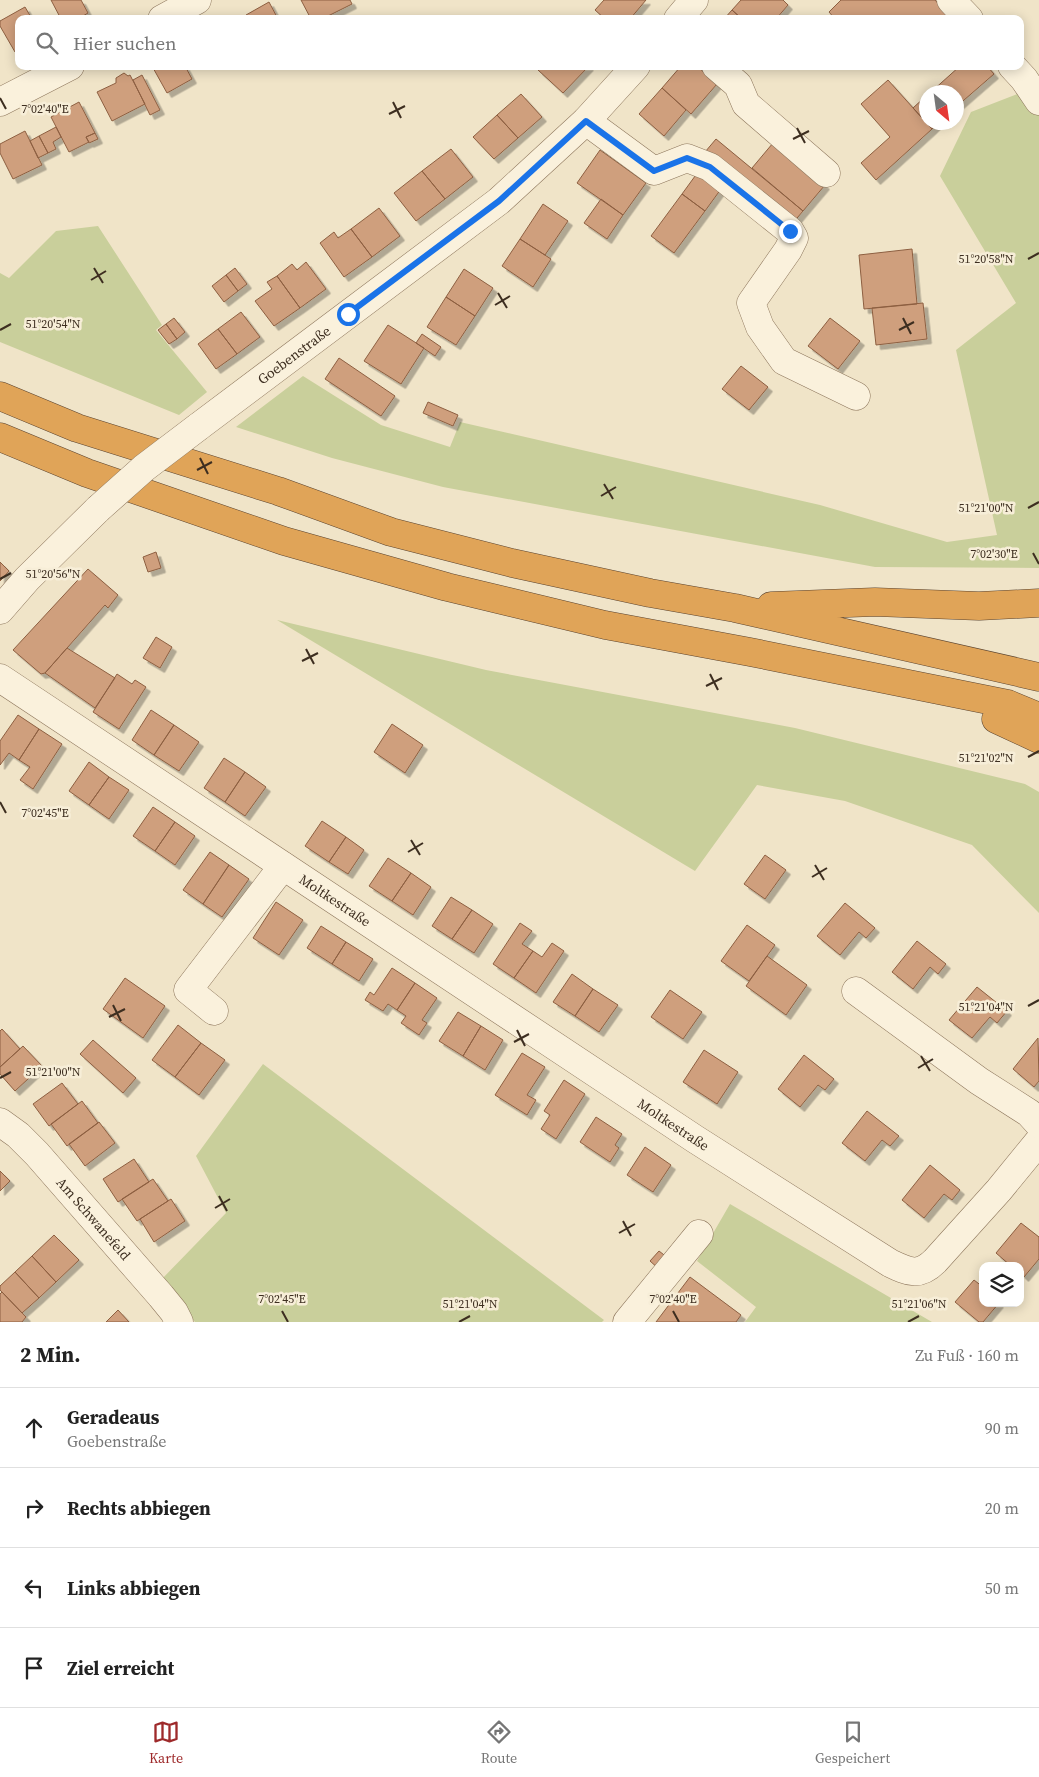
<!DOCTYPE html>
<html lang="de">
<head>
<meta charset="utf-8">
<style>
  body { margin:0; font-family:"Source Serif 4",serif; background:#f6f6f6; color:#222 }
  .controls { position:absolute; right:15px; bottom:15px; display:grid; overflow:hidden; border-radius:10px; box-shadow:0 2px 12px #0003 }
  .controls button { width:45px; height:45px; display:grid; place-items:center; padding:0; border:0; border-bottom:1px solid #e0e0e0; background:#fff; color:#222; font:25px sans-serif }
  .compass { position:absolute; left:919px; top:85px; width:45px; height:45px; border-radius:50%; background:#fff; box-shadow:0 2px 12px #0003; rotate:151deg }
  .stop { position:absolute; width:15px; height:15px; margin:-11px; border:4px solid #1a73e8; border-radius:50%; background:#fff }
  .stop.end { background:#1a73e8; border-color:#fff; box-shadow:0 1px 5px #0008 }
  .list { margin:0; padding:0; list-style:none }
  h2 { display:flex; justify-content:space-between; align-items:center; height:65px; margin:0; padding:0 20px; font-size:21px }
  h2 small { font-size:16px; font-weight:400; color:#767676 }
  .list li { display:grid; grid-template-columns:32px 1fr auto; gap:15px; align-items:center; box-sizing:border-box; height:80px; padding:0 20px; border-top:1px solid #e0e0e0 }
  .list b { display:block; font-size:19px; white-space:nowrap }
  .list p { margin:0; font-size:16px; white-space:nowrap; color:#767676 }
  .list em { font-size:16px; font-style:normal; color:#767676 }
  .icon { flex:none; width:28px; height:28px; fill:none; stroke:currentColor; stroke-width:2; stroke-linecap:round; stroke-linejoin:round }
  .map { position:relative; flex:none; width:1039px; height:1322px; overflow:hidden }
  .search { position:absolute; background:#fff; box-shadow:0 2px 12px #0003; left:15px; right:15px; top:15px; height:55px; display:flex; align-items:center; gap:12px; box-sizing:border-box; padding:0 18px; border-radius:10px; color:#767676; font-size:19px }
  .sheet { height:385px; background:#fff }
  nav { display:flex; justify-content:space-around; align-items:center; box-sizing:border-box; height:70px; border-top:1px solid #e0e0e0; background:#fff; font-size:14px; color:#767676 }
  nav a { display:grid; justify-items:center; gap:2px }
  nav .on { color:#9e2a2b }
  .map>svg:first-child { display:block }
</style>
</head>
<body>
<div class="map">
<svg width="1039" height="1322" viewBox="0 0 1039 1322">
  <defs>
    <filter id="shadow"><feDropShadow dx="4.5" dy="4.5" stdDeviation="0" flood-color="#0004"/></filter>
  </defs>
  <rect width="100%" height="100%" fill="#f0e4c8"/>
  <path fill="#c9cf9b" d="M1035,87l4,5v476l-164,-1 -432,-80 -111,-29 -96,-31 67,-51 78,49 69,22 10,-25 360,83 127,37 50,-7 -41,-185 60,-47 -76,-127 31,-64z
    M98,226l64,99 -6,5 51,62 -28,23 -179,-73v-69l9,5 47,-47z
    M277,620l209,50 309,58 230,56 14,8v121l-67,-68 -127,-44 -88,-16 -62,86z
    M263,1064l341,256 -2,2h-407l-35,-41 66,-68 -30,-57z
    M730,1204l202,118h-187l11,-15 -59,-46z"/>
  <path fill="#cf9f7d" stroke="#8d5f41" filter="url(#shadow)" d="M51,0h30l7,13 -10,6h-17z
    M301,0h49l2,4 -30,15h-11z
    M604,0h42l-16,19h-25l-10,-9z
    M741,0h42l5,5 -12,14h-34l-10,-9z
    M841,0h94l15,17 -1,2h-22l-4,-4 -4,4h-84l-6,-7z
    M269,2l9,17h-30l-2,-4z
    M25,7l7,12h-13v31l-4,2 -15,-26v-5z
    M732,10l10,9h-18z
    M152,66h33l7,13 -25,14z
    M542,66h47l-26,27 -25,-23z
    M681,66h16l20,18 -26,30 -29,-26z
    M960,66h27l7,8 -38,33v-15h-25z
    M124,73l4,3 2,-1 15,29 -33,17 -15,-29 19,-9v-5z
    M142,75l18,35 -10,5 -17,-35z
    M888,80l44,49 -56,51 -15,-17 29,-26 -29,-33z
    M662,88l24,22 -22,26 -25,-22z
    M521,94l21,23 -24,21 -21,-23z
    M926,96v26h13l-7,7 -19,-21z
    M79,102l16,31 -9,4 3,5 -20,10 -18,-35z
    M497,115l21,23 -24,21 -21,-22z
    M56,127l5,10 -8,5 3,7 -8,4 -9,-17z
    M25,131l17,34 -29,14 -13,-26v-9z
    M95,133l3,6 -9,4 -3,-6z
    M39,136l9,17 -10,5 -8,-17z
    M716,139l87,72 -11,13 -87,-72z
    M773,143l52,42 -22,26 -51,-43z
    M451,149l22,28 -28,22 -23,-28z
    M600,150l46,33 -23,32 -46,-32z
    M422,171l23,28 -29,22 -22,-28z
    M698,172l23,17 -16,22 -23,-17z
    M682,194l23,17 -31,42 -23,-17z
    M601,199l22,16 -16,24 -23,-16z
    M543,204l25,17 -23,34 -25,-16z
    M379,208l21,28 -28,21 -21,-28z
    M351,229l21,28 -28,20 -24,-34 14,-11 4,6z
    M520,239l31,20 -18,28 -31,-21z
    M912,249l5,55 -53,5 -5,-54z
    M306,262l20,27 -26,19 -23,-32 15,-12 5,6z
    M235,268l12,16 -9,7 -12,-16z
    M464,269l29,19 -18,28 -29,-19z
    M226,275l12,16 -14,11 -12,-16z
    M277,276l23,32 -26,18 -19,-25 17,-12 -5,-7z
    M446,297l29,19 -19,29 -29,-18z
    M923,303l4,36 -51,6 -4,-37z
    M241,312l19,25 -23,17 -19,-25z
    M174,318l11,14 -8,7 -11,-15z
    M830,318l30,23 -22,28 -30,-23z
    M166,324l11,15 -8,5 -11,-14z
    M388,325l36,23 -23,36 -37,-23z
    M218,329l19,25 -21,15 -18,-25z
    M422,334l19,13 -6,9 -19,-13z
    M339,358l56,38 -14,20 -56,-37z
    M741,366l27,21 -19,23 -27,-21z
    M428,402l30,13 -5,11 -30,-13z
    M156,552l5,16 -13,4 -5,-15z
    M0,562l9,9 -9,10z
    M88,569l30,26 -10,13 -3,-3 -60,68 -4,1 -28,-24z
    M156,637l16,10 -12,21 -17,-10z
    M67,648l48,30 -20,30 -50,-35z
    M117,674l15,10 3,-4 11,7 -27,42 -26,-17z
    M151,710l23,15 -20,30 -22,-15z
    M18,715l21,14 -20,31 -10,-7 -9,12v-24z
    M392,724l31,21 -18,28 -31,-21z
    M174,725l25,17 -20,29 -25,-16z
    M39,729l23,15 -29,45 -13,-9 10,-13 -11,-7z
    M224,758l21,14 -20,30 -21,-14z
    M89,762l20,15 -20,28 -20,-14z
    M245,772l21,15 -21,29 -20,-14z
    M109,777l20,13 -20,29 -20,-14z
    M153,807l22,15 -20,29 -22,-15z
    M322,821l24,16 -17,25 -24,-16z
    M175,822l20,14 -20,29 -20,-14z
    M346,837l18,13 -16,24 -19,-12z
    M210,852l19,13 -26,39 -20,-14z
    M765,855l21,15 -21,29 -21,-15z
    M388,858l23,15 -19,28 -23,-15z
    M229,865l20,14 -27,38 -19,-13z
    M411,873l20,14 -18,28 -21,-14z
    M451,897l21,13 -20,29 -20,-13z
    M276,902l27,18 -24,35 -26,-17z
    M845,903l30,25 -9,10 -7,-6 -19,23 -23,-19z
    M472,910l21,14 -19,29 -22,-14z
    M520,923l12,8 -10,13 11,7 -19,27 -21,-14z
    M747,925l28,20 -26,36 -28,-20z
    M321,926l25,16 -14,22 -25,-16z
    M917,941l29,23 -8,10 -8,-7 -17,22 -21,-17z
    M346,942l27,17 -14,22 -27,-17z
    M552,943l12,8 -28,42 -22,-15 19,-27 9,6z
    M767,956l40,29 -21,30 -40,-29z
    M392,968l23,15 -18,27 -9,-6 -5,7 -18,-11 5,-8 4,3z
    M572,974l21,15 -18,27 -22,-14z
    M125,978l40,28 -22,32 -40,-29z
    M415,983l22,15 -15,22 5,3 -8,12 -18,-12 5,-7 -9,-6z
    M977,987l30,24 -10,12 -7,-6 -18,21 -23,-18z
    M593,989l25,16 -19,27 -24,-16z
    M670,990l32,22 -19,27 -32,-22z
    M458,1012l23,14 -18,30 -24,-15z
    M178,1025l23,18 -26,34 -23,-17z
    M481,1026l22,14 -18,30 -22,-14z
    M2,1029l18,20 -20,18v-36z
    M1038,1038l1,43 -5,6 -21,-18z
    M93,1040l43,38 -13,15 -43,-39z
    M201,1043l24,17 -26,35 -24,-18z
    M23,1046l19,20 -27,25 -15,-17v-7z
    M704,1050l34,22 -21,32 -34,-22z
    M522,1053l23,14 -18,28 9,5 -9,15 -32,-20z
    M804,1055l30,24 -9,11 -7,-5 -18,22 -22,-18z
    M564,1080l21,14 -29,45 -15,-10 9,-14 -6,-4z
    M62,1083l16,21 -29,22 -16,-22z
    M82,1101l16,22 -31,23 -16,-22z
    M867,1111l32,25 -9,10 -8,-6 -17,21 -23,-18z
    M596,1117l26,17 -7,11 4,3 -9,14 -30,-20z
    M99,1122l16,21 -30,23 -16,-22z
    M645,1147l26,18 -18,27 -26,-17z
    M134,1159l15,23 -31,20 -15,-23z
    M930,1165l30,25 -8,10 -8,-6 -20,24 -22,-18z
    M0,1171l10,10 -10,10z
    M153,1179l15,22 -31,20 -15,-22z
    M171,1199l14,22 -31,21 -14,-23z
    M1021,1223l18,14v22l-15,18 -4,-4v-7h-9l-15,-13z
    M54,1235l25,25 -23,22 -24,-26z
    M659,1251l9,7 -9,11 -9,-8z
    M32,1256l24,26 -17,16 -24,-26z
    M15,1272l24,26 -17,15 -22,-23v-4z
    M690,1277l51,38 -5,7h-80z
    M974,1280l9,7v16h16l-16,19h-4l-24,-20z
    M2,1292l24,25 -4,5h-22v-28z
    M118,1310l11,12h-23z"/>
  <g fill="none" stroke-linecap="round" stroke-linejoin="round">
    <defs>
      <g id="minor">
        <path d="M951,0l18,19"/>
        <path d="M162,19l35,-19"/>
        <path d="M678,19l16,-19"/>
        <path d="M716,66l22,19 8,19 80,69"/>
        <path d="M1012,66l12,13 15,22"/>
        <path d="M0,102l70,-36"/>
        <path d="M586,121l68,50 33,-13 23,9 80,64 4,7 -6,12 -37,53 9,24 24,34 72,35"/>
        <path id="s1" d="M198,427l301,-226 87,-80 50,-55"/>
        <path d="M0,610l27,-31 71,-70"/>
        <path id="s2" d="M0,678l695,461 195,124c19,9 29,14 45,-2l64,-71 40,-49"/>
        <path d="M856,991l123,90 50,32 10,11"/>
        <path d="M214,1011l-26,-21 95,-124"/>
        <path id="s3" d="M0,1122l18,13 19,19 124,142 13,16 5,10"/>
        <path d="M627,1322l72,-88"/>
      </g>
      <path id="highway" d="M0,396l77,32 201,63 113,41 121,31 138,30 85,15 304,69
        M0,437l87,36 197,68 163,46 158,38 145,27 258,52 31,13
        M771,606l104,-4 104,4 60,-3
        M996,719l43,20"/>
    </defs>
    <use href="#minor" stroke="#8d765c" stroke-width="29"/>
    <use href="#highway" stroke="#5b4430" stroke-width="29"/>
    <use href="#minor" stroke="#faf1dc" stroke-width="28"/>
    <use href="#highway" stroke="#e0a458" stroke-width="28"/>
    <defs>
      <path id="minor-bridge" d="M98,509l46,-41 54,-41"/>
    </defs>
    <use href="#minor-bridge" stroke="#8d765c" stroke-width="29" stroke-linecap="butt"/>
    <use href="#minor-bridge" stroke="#faf1dc" stroke-width="28"/>
  </g>
  <g fill="none" stroke-linecap="round" stroke-linejoin="round">
    <path stroke="#1a73e8" stroke-width="6" d="M348,314l151,-113 87,-80 68,50 33,-13 23,9 80,64"/>
  </g>
  <path fill="none" stroke="#3d2e20" stroke-width="2" d="M0,98l6,11M393,102l8,16M389,114l16,-8M797,128l8,15M793,139l16,-8M1028,259l11,-6M94,268l9,15M91,280l15,-9M498,293l9,15M495,305l15,-9M903,318l8,16M0,330l11,-6M899,330l15,-8M200,458l8,16M197,470l15,-8M604,484l9,15M601,496l15,-9M1028,508l11,-6M1033,553l6,11M0,579l11,-6M306,649l8,15M302,661l16,-8M710,674l8,16M706,686l16,-8M1028,757l11,-6M0,802l6,11M411,840l9,15M408,852l15,-9M815,865l9,15M812,877l15,-9M113,1005l8,16M1028,1006l11,-6M109,1017l16,-8M517,1030l8,16M514,1042l15,-8M921,1056l9,15M918,1068l15,-9M0,1078l11,-6M219,1196l8,15M215,1208l15,-9M623,1221l8,15M619,1233l16,-9M282,1311l6,11M673,1311l6,11M459,1322l11,-6M908,1322l11,-6"/>
  <g text-anchor="middle" stroke-width="5" stroke-linejoin="round" paint-order="stroke">
    <g font-size="14" fill="#3d2e20" stroke="#f7eed8">
      <text dy="5" stroke="none"><textPath href="#s1" startOffset="120">Goebenstraße</textPath></text>
      <text dy="5" stroke="none"><textPath href="#s2" startOffset="402">Moltkestraße</textPath></text>
      <text dy="5" stroke="none"><textPath href="#s2" startOffset="808">Moltkestraße</textPath></text>
      <text dy="5" stroke="none"><textPath href="#s3" startOffset="135">Am Schwanefeld</textPath></text>
    </g>
  </g>
  <g font-size="12" text-anchor="middle" fill="#3d2e20" stroke="#f7eed8" stroke-width="5" stroke-linejoin="round" paint-order="stroke">
    <text x="45" y="113">7°02'40"E</text>
    <text x="986" y="263">51°20'58"N</text>
    <text x="53" y="328">51°20'54"N</text>
    <text x="986" y="512">51°21'00"N</text>
    <text x="994" y="558">7°02'30"E</text>
    <text x="53" y="578">51°20'56"N</text>
    <text x="986" y="762">51°21'02"N</text>
    <text x="45" y="817">7°02'45"E</text>
    <text x="986" y="1011">51°21'04"N</text>
    <text x="53" y="1076">51°21'00"N</text>
    <text x="282" y="1303">7°02'45"E</text>
    <text x="673" y="1303">7°02'40"E</text>
    <text x="470" y="1308">51°21'04"N</text>
    <text x="919" y="1308">51°21'06"N</text>
  </g>
</svg>
<div class="controls">
<button><svg class="icon" aria-label="layers" viewBox="0 0 24 24"><path d="M12 4l9 5-9 5-9-5zM3 14l9 5 9-5"/></svg></button>
</div>
<svg class="compass" viewBox="-18 -18 36 36"><path d="M0-13l5 13h-10z" fill="#e53935"/><path d="M0 13l5-13h-10z" fill="#767676"/></svg>
<div class="stop" style="left:348px;top:314px"></div>
<div class="stop end" style="left:790px;top:231px"></div>
<div class="search"><svg class="icon" aria-label="search" viewBox="0 0 24 24"><circle cx="10" cy="10" r="6"/><path d="M15 15l6 6"/></svg>Hier suchen</div>
</div>
<section class="sheet">
<h2>2 Min.<small>Zu Fuß · 160 m</small></h2>
<ul class="list">
<li><svg class="icon" aria-label="ahead" viewBox="0 0 24 24"><path d="M12 20V5M6 11l6-6 6 6"/></svg><div><b>Geradeaus</b><p>Goebenstraße</p></div><em>90 m</em></li>
<li><svg class="icon" aria-label="right" viewBox="0 0 24 24"><path d="M7 20v-9h11M14 6l5 5-5 5"/></svg><div><b>Rechts abbiegen</b></div><em>20 m</em></li>
<li><svg class="icon" aria-label="left" viewBox="0 0 24 24"><path d="M17 20v-9H6M10 6l-5 5 5 5"/></svg><div><b>Links abbiegen</b></div><em>50 m</em></li>
<li><svg class="icon" aria-label="arrive" viewBox="0 0 24 24"><path d="M6 21V4h12l-3 4 3 4H6"/></svg><div><b>Ziel erreicht</b></div></li>
</ul>
</section>
<nav>
<a class="on"><svg class="icon" aria-label="map" viewBox="0 0 24 24"><path d="M3 6l6-2 6 2 6-2v14l-6 2-6-2-6 2zM9 4v14M15 6v14"/></svg>Karte</a>
<a><svg class="icon" aria-label="directions" viewBox="0 0 24 24"><path d="M12 3l9 9-9 9-9-9zM9 14v-3h6M13 9l2 2-2 2"/></svg>Route</a>
<a><svg class="icon" aria-label="saved" viewBox="0 0 24 24"><path d="M7 4h10v16l-5-4-5 4z"/></svg>Gespeichert</a>
</nav>
</body>
</html>
